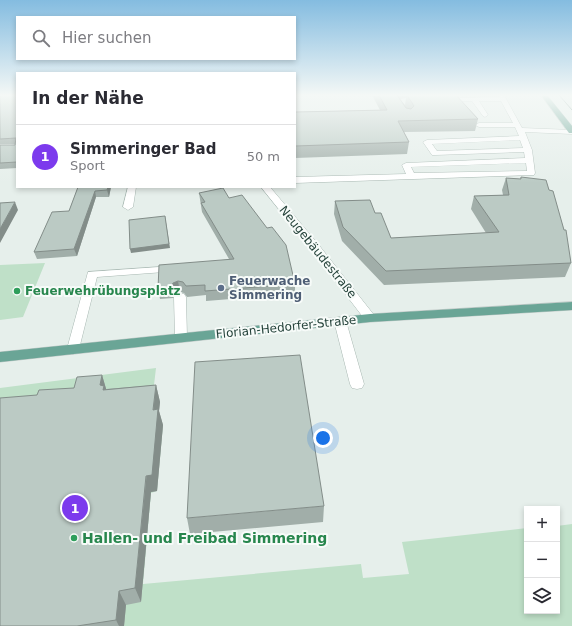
<!DOCTYPE html>
<html lang="de">
<head>
<meta charset="utf-8">
<style>
  body { margin:0; font-family:"DejaVu Sans",sans-serif; background:#f2f2f3; color:#2b2b33 }
  .controls { position:absolute; right:12px; bottom:12px; display:grid; overflow:hidden; border-radius:0px; box-shadow:0 2px 6px #0003 }
  .controls button { width:36px; height:36px; display:grid; place-items:center; padding:0; border:0; border-bottom:1px solid #e1e1e2; background:#fff; color:#2b2b33; font:20px sans-serif }
  .you { position:absolute; left:323px; top:438px; width:14px; height:14px; margin:-10px; border:3px solid #fff; border-radius:50%; background:#1a73e8; box-shadow:0 0 0 6px #1a73e833 }
  .badge { display:grid; place-items:center; width:26px; height:26px; border-radius:50%; background:#7c3aed; color:#fff; font-size:13px; font-weight:700 }
  .pin { position:absolute; translate:-50% -50%; border:2px solid #fff; box-shadow:0 1px 4px #0006 }
  .list { margin:0; padding:0; list-style:none }
  h2 { display:flex; justify-content:space-between; align-items:center; height:52px; margin:0; padding:0 16px; font-size:17px }
  h2 small { font-size:13px; font-weight:400; color:#7c7c81 }
  .list li { display:grid; grid-template-columns:26px 1fr auto; gap:12px; align-items:center; box-sizing:border-box; height:64px; padding:0 16px; border-top:1px solid #e1e1e2 }
  .list b { display:block; font-size:15px; white-space:nowrap }
  .list p { margin:0; font-size:13px; white-space:nowrap; color:#7c7c81 }
  .list em { font-size:13px; font-style:normal; color:#7c7c81 }
  .icon { flex:none; width:22px; height:22px; fill:none; stroke:currentColor; stroke-width:2; stroke-linecap:round; stroke-linejoin:round }
  .map { position:relative; flex:none; width:572px; height:626px; overflow:hidden }
  .search { position:absolute; background:#fff; box-shadow:0 2px 6px #0003; left:16px; top:16px; width:280px; height:44px; display:flex; align-items:center; gap:10px; box-sizing:border-box; padding:0 14px; border-radius:0px; color:#7c7c81; font-size:15px }
  .panel { position:absolute; background:#fff; box-shadow:0 2px 6px #0003; left:16px; top:72px; width:280px; height:116px; border-radius:0px }
  .map>svg:first-child { display:block }
</style>
</head>
<body>
<div class="map">
<svg width="572" height="626" viewBox="0 0 572 626">
  <rect width="100%" height="100%" fill="#e6efeb"/>
  <path fill="#bfe0c8" d="M45,263l-22,54 -23,3v-55z
    M156,368l-4,34 6,24 5,-1 -6,66 -6,2 -8,91 218,-20 2,14 46,-4 -7,-32 125,-14v83h30v-85l15,-2v102h-572v-238z"/>
  <g fill="none" stroke-linecap="round" stroke-linejoin="round">
    <defs>
      <path id="minor" d="M498,95h6l18,33 50,2v4l-47,-2 7,18 3,23 -1,2 -239,8v-6l111,-3 -4,-9 4,-2 119,-5 -1,-6 -89,3h-3l-9,-13 4,-2 92,-4 -4,-9h-36l-4,-2 4,-2h34l-12,-22h-22l9,14 -3,2 -2,-1 -11,-15 -28,1 -3,-2 3,-2 55,-1zM520,140l3,8 -86,3 -5,-7zM526,163l1,8 -113,2 -3,-6z
        M128,187h8l-3,20 -5,3 -5,-3z
        M261,187h9l48,57 56,71 2,3 -2,3h-8l-56,-73z
        M174,266l5,3 -1,2 -81,6 -18,72 -1,3 -5,2 -5,-2 -1,-3 21,-77z
        M180,293l4,1 2,3 1,41 -2,3 -4,1 -4,-1 -2,-3 -1,-41 2,-3z
        M340,317l4,1 2,3 18,63 -2,4 -5,1 -5,-1 -2,-4 -16,-63 2,-3z"/>
      <path id="major" d="M541,95h6l25,31v7h-3z
        M572,302v8l-202,12 -370,40v-10l370,-38z"/>
    </defs>
    <use href="#minor" stroke="#a8b8b2" stroke-width="1"/>
    <use href="#major" stroke="#c2cac8" stroke-width="1"/>
    <use href="#minor" fill="#fff" fill-rule="evenodd"/>
    <use href="#major" fill="#6aa596" fill-rule="evenodd"/>
    <path stroke="#5f7d75" stroke-width="1" d="M559,95l13,15"/>
  </g>
  <path fill="#a1aea9" fill-rule="evenodd" d="M0,95h17v73l-17,1v-24h15v-1h-15z
    M372,95h84l22,24 -3,12 -71,1 5,10 -2,12 -112,4v-46l85,-2zM406,98l-1,7 -5,-6z
    M521,177l50,86 -6,14 -181,8 -42,-44 -8,-27 1,-13 40,12 16,25 95,-5 -15,-24 3,-13 29,-1 -1,-5 4,-12 14,1z
    M78,187h33l-2,10h-13l-19,59 -40,3 -3,-7 35,-41z
    M199,193l30,5 66,86v10l-89,7v-6l-19,2 -3,-4 -4,-1 -5,1 -2,5 -13,1 -2,-10 71,-30 -27,-47z
    M102,375l4,14 50,-4 4,17 -1,9 4,14 -6,66 -6,1 -10,110 -15,3 -2,21h-124l37,-231 37,-7z
    M324,506l-1,16 -133,12 -3,-16z"/>
  <path fill="#838d89" d="M108,187h3l-2,10 -2,-7z
    M95,191l1,6 -19,59 -3,-7z
    M15,202l3,8 -18,33v-14z
    M165,216l5,32 -39,5 -1,-4z
    M178,281l2,11 -5,1 -2,5 -2,-11 2,-4z
    M102,375l5,17 2,10 -9,-17z
    M156,385l4,17 -1,9 4,14 -6,66 -6,1 -10,110 -6,-14z
    M119,591l7,14 -2,21h-5l-3,-6z"/>
  <path fill="#bbcac4" stroke="#838d89" d="M0,95h17v67l-17,1v-18h15l1,-7 -16,1z
    M379,95h18l9,13 5,1 3,-3 -7,-11h49l22,24 -80,2 11,21 -114,4v-34l92,-2z
    M521,177l25,3 3,10 4,1 11,39h2l5,33 -185,8 -43,-44 -8,-26 35,-1 5,13h6l10,25 108,-6 -25,-36 35,-1 -3,-17 15,1z
    M78,187h30l-1,3 -12,1 -21,58 -40,3 18,-40 17,-1z
    M223,188l6,10 13,-3 25,33 5,-1 14,18 9,39 -90,7v-6l-19,1 -3,-4 -5,-1 -5,2 -2,4 -13,2 1,-24 75,-6 -33,-56 4,-1 -6,-9z
    M15,202l-15,27v-26z
    M165,216l4,28 -39,5 -1,-29z
    M300,355l24,151 -137,12 8,-156z
    M102,375l-2,10 4,1 -1,4 53,-5 -3,25 5,-1 -6,66 -6,1 -11,112 -16,3 -3,29 -39,6h-77v-228l37,-3 2,-5 35,-2 3,-11z"/>
  <linearGradient id="sky" x2="0" y2="1"><stop stop-color="#84bce0"/><stop offset="0.52" stop-color="#f4f8f6"/><stop offset="1" stop-color="#f4f8f6" stop-opacity="0"/></linearGradient>
  <rect width="572" height="183" fill="url(#sky)"/>
  <circle fill="#5c6f8a" stroke="#f7fbf9" stroke-width="1.5" cx="221" cy="288" r="4"/>
  <g fill="#2e9e5b" stroke="#f7fbf9" stroke-width="1.5">
    <circle cx="17" cy="291" r="4"/>
    <circle cx="74" cy="538" r="4"/>
  </g>
  <g text-anchor="middle" stroke-width="4" stroke-linejoin="round" paint-order="stroke">
    <g font-size="12" fill="#24423a" stroke="#f7fbf9">
      <text transform="translate(318 252) rotate(51)" y="4">Neugebäudestraße</text>
      <text transform="translate(286 327) rotate(-6)" y="4">Florian-Hedorfer-Straße</text>
    </g>
    <g font-size="12" font-weight="bold" fill="#4e5e75" stroke="#f7fbf9" text-anchor="start">
      <text x="229" y="285">Feuerwache<tspan x="229" dy="14">Simmering</tspan></text>
    </g>
    <g font-size="12" font-weight="bold" fill="#27864d" stroke="#f7fbf9" text-anchor="start">
      <text x="25" y="295">Feuerwehrübungsplatz</text>
    </g>
    <g font-size="14" font-weight="bold" fill="#27864d" stroke="#f7fbf9" text-anchor="start">
      <text x="82" y="543">Hallen- und Freibad Simmering</text>
    </g>
  </g>
</svg>
<div class="controls">
<button>+</button>
<button>−</button>
<button><svg class="icon" aria-label="layers" viewBox="0 0 24 24"><path d="M12 4l9 5-9 5-9-5zM3 14l9 5 9-5"/></svg></button>
</div>
<div class="you"></div>
<div class="pin badge" style="left:75px;top:508px">1</div>
<div class="search"><svg class="icon" aria-label="search" viewBox="0 0 24 24"><circle cx="10" cy="10" r="6"/><path d="M15 15l6 6"/></svg>Hier suchen</div>
<section class="panel">
<h2>In der Nähe<small></small></h2>
<ul class="list">
<li><span class="badge">1</span><div><b>Simmeringer Bad</b><p>Sport</p></div><em>50 m</em></li>
</ul>
</section>
</div>
</body>
</html>
